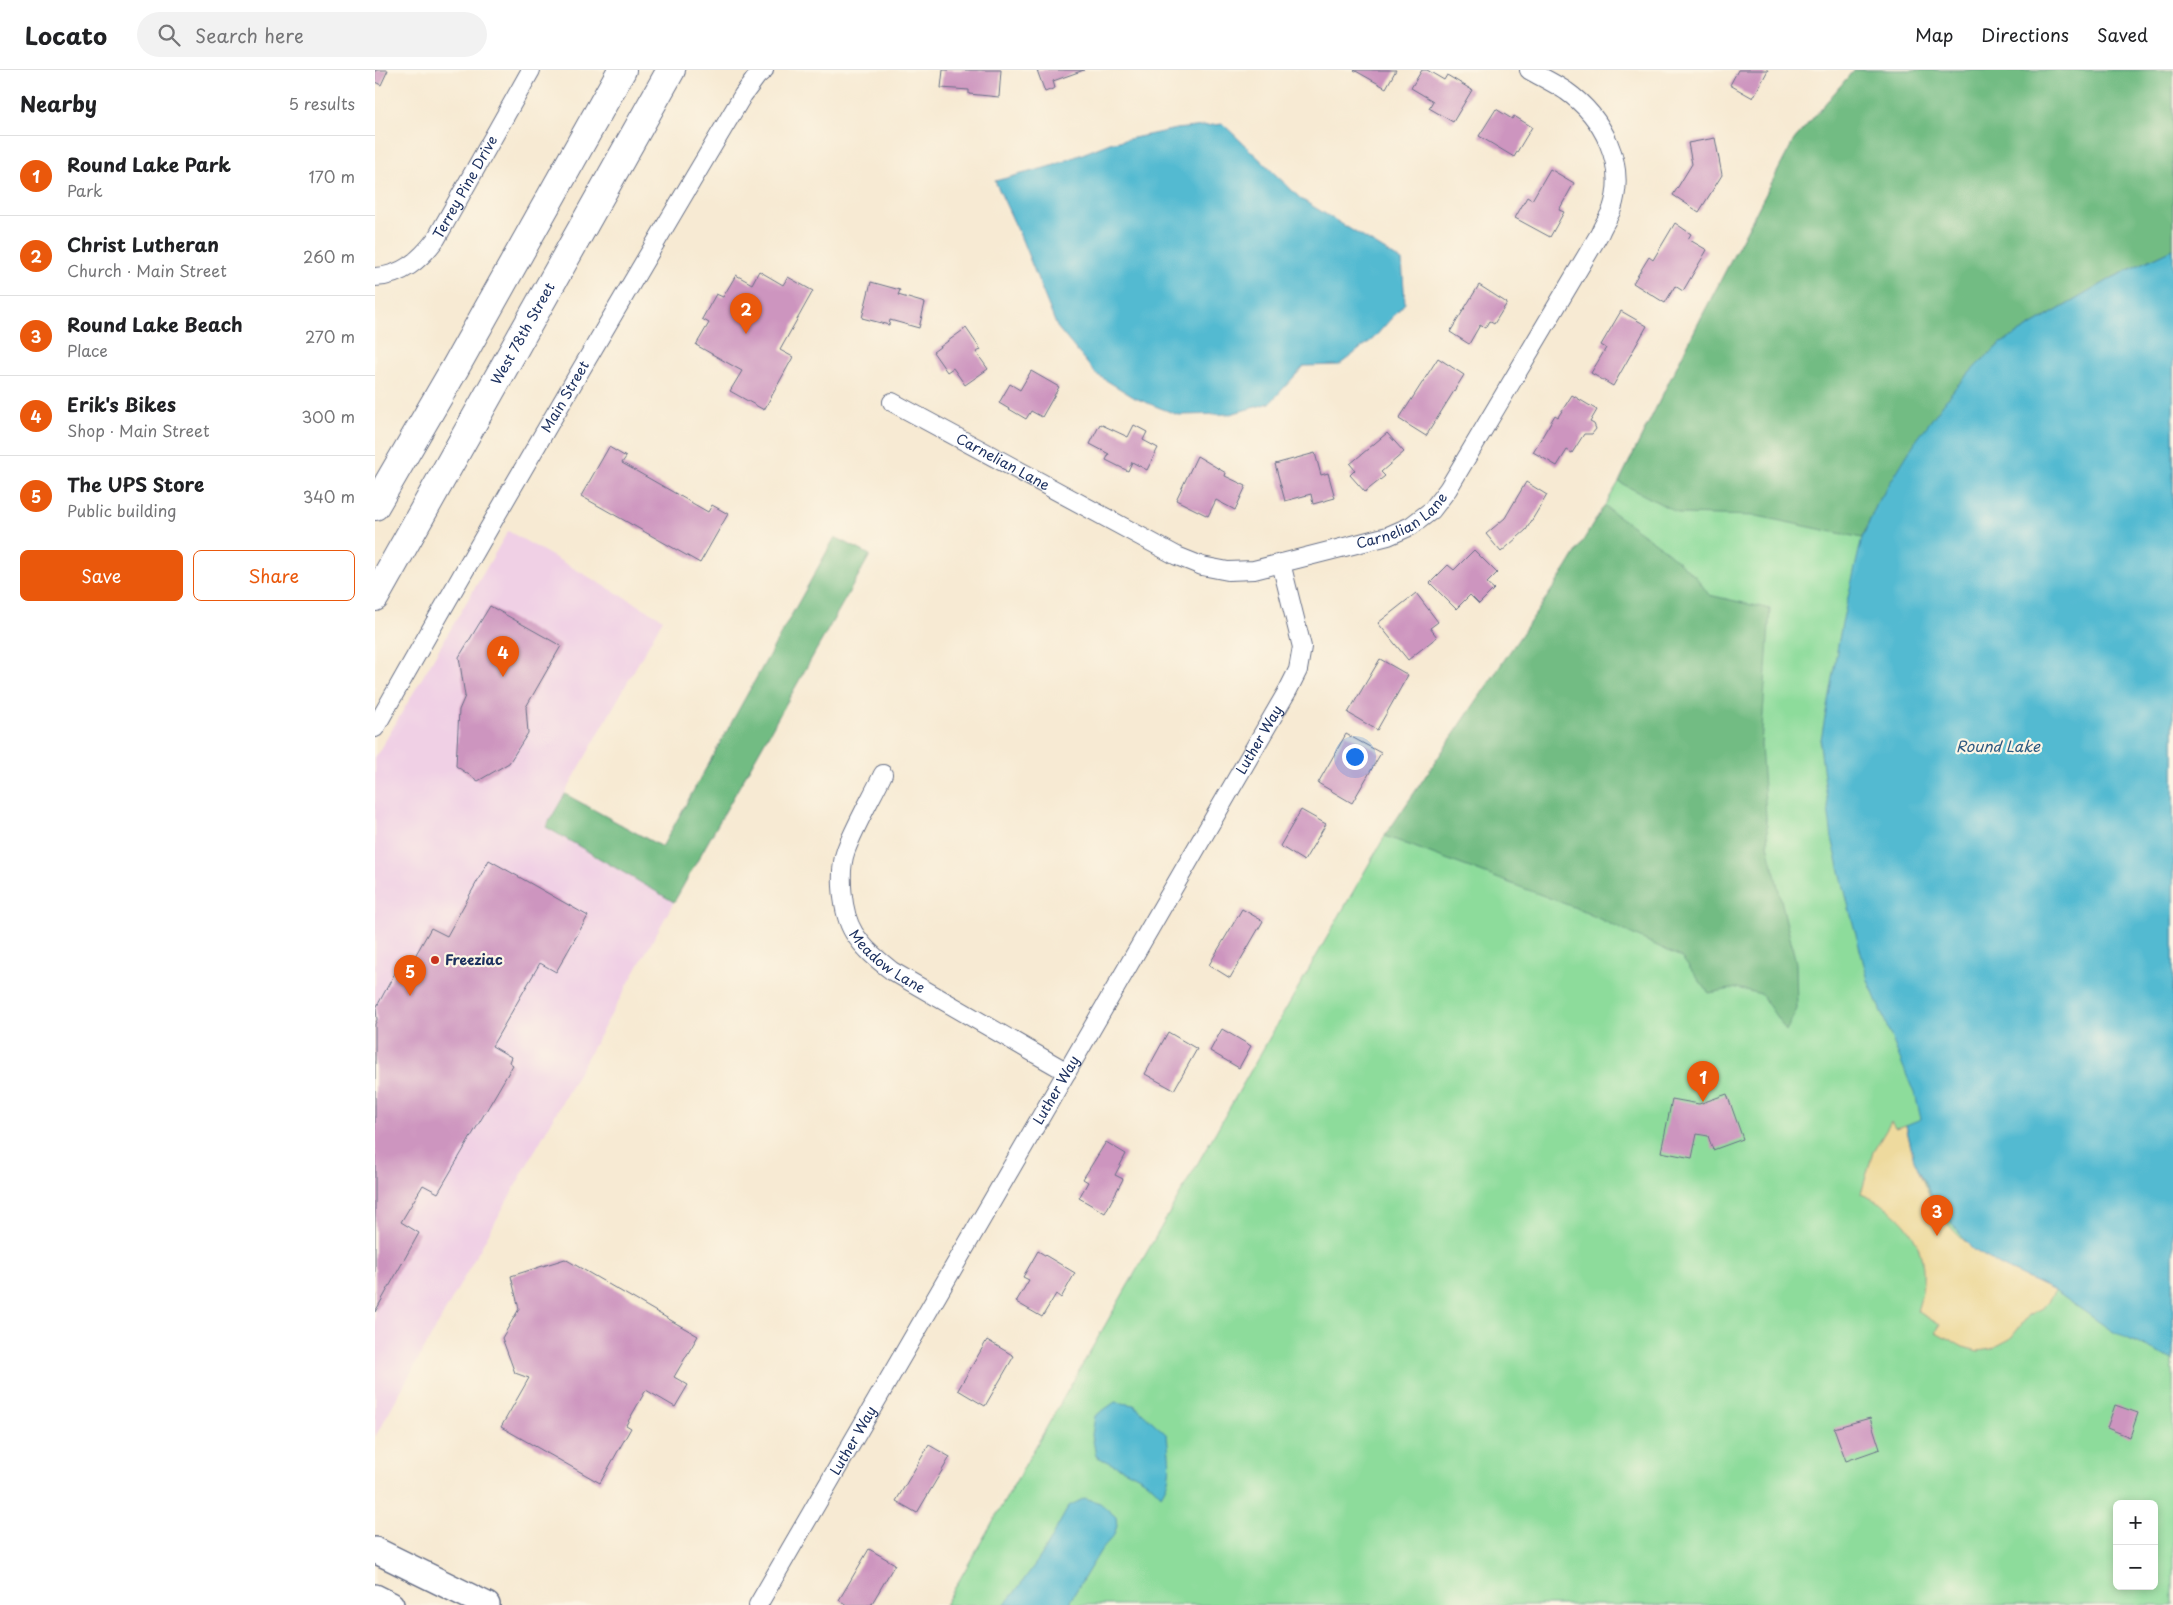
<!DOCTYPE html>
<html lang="en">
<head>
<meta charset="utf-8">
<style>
  body { margin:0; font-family:"Playpen Sans",sans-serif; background:#f2f2f2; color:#202124 }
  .controls { position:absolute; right:15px; bottom:15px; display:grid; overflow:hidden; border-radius:8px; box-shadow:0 2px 8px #0003 }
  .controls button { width:45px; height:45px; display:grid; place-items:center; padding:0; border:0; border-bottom:1px solid #e0e0e0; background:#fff; color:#202124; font:25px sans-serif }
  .you { position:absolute; left:979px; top:686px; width:18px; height:18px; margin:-12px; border:4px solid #fff; border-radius:50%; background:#1a73e8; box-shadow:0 0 0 8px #1a73e833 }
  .badge { display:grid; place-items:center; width:32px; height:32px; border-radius:50%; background:#ea580c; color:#fff; font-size:16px; font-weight:700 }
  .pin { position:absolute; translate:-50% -41px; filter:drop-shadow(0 1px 2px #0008) }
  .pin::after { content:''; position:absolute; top:26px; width:18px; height:15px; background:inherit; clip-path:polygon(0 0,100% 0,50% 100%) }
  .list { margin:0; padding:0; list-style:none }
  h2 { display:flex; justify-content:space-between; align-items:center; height:65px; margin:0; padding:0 20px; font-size:21px }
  h2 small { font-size:16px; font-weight:400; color:#757577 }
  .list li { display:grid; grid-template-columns:32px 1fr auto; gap:15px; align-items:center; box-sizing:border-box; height:80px; padding:0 20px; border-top:1px solid #e0e0e0 }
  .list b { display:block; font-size:19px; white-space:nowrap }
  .list p { margin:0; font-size:16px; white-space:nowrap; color:#757577 }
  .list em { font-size:16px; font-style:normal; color:#757577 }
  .actions { display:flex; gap:10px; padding:15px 20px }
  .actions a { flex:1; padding:11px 0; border:1px solid #ea580c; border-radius:8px; text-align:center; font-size:18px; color:#ea580c }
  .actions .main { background:#ea580c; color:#fff }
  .icon { flex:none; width:28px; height:28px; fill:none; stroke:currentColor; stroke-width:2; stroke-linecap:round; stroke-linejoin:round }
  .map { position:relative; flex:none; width:1798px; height:1535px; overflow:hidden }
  header { display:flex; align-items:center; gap:30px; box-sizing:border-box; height:70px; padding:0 25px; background:#fff; border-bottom:1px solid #e0e0e0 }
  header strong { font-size:24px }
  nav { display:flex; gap:28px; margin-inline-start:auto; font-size:18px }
  .search { width:350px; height:45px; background:#f2f2f2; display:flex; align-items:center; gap:12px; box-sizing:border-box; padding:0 18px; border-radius:28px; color:#757577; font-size:19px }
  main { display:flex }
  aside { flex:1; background:#fff }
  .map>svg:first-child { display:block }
</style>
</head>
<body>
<header>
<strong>Locato</strong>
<div class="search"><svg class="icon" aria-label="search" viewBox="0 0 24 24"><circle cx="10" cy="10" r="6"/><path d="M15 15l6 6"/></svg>Search here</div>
<nav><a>Map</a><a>Directions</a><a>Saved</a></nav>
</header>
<main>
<aside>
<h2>Nearby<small>5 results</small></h2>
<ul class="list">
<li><span class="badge">1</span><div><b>Round Lake Park</b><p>Park</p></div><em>170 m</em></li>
<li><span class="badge">2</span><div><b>Christ Lutheran</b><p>Church · Main Street</p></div><em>260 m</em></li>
<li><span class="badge">3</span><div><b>Round Lake Beach</b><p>Place</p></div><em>270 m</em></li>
<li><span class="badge">4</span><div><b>Erik's Bikes</b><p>Shop · Main Street</p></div><em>300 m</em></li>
<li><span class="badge">5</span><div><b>The UPS Store</b><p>Public building</p></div><em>340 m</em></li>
</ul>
<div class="actions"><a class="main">Save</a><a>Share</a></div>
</aside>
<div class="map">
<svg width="1798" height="1535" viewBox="0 0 1798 1535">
  <rect width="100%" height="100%" fill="#fcf5e5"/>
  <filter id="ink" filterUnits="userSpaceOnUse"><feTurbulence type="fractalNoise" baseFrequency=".02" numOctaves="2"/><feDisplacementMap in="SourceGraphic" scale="10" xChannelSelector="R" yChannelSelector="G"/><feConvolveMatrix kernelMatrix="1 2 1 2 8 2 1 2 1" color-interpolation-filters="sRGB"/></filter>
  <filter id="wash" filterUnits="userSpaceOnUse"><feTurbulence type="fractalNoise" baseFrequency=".0096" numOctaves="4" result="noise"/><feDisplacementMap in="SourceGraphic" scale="20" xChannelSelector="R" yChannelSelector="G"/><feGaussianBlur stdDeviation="1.12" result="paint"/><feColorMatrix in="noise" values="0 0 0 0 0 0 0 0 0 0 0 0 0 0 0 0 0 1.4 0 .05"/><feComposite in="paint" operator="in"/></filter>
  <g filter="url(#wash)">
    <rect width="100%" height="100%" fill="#f7ead3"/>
    <path fill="#f0d0e5" d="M133,461l155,88 -117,208 128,75 -299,535v-683l2,1z"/>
    <path fill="#8ddc9b" stroke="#54867c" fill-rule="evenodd" d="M1479,0h319v1535h-1228l440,-769 181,-267 53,-87 82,-164 93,-178zM1742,1434h37v82h-37z"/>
    <path fill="#72bc83" stroke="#467670" d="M1479,0h319v179l-59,28 -114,67 -22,20 -23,24 -59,86 -19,30 -15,34 -105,-22 -77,-2 -61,-32 82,-164 93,-178z
      M1229,436l60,43 32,28 13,18 61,14 -9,136 7,100 28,118 1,46 -11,22 -25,-37 -24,-6 -28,5 -28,-36 -105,-49 -191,-72 181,-267z
      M460,467l35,18 -196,347 -128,-75 19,-33 97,53z"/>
    <path fill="#eeda9e" stroke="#84847e" d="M1516,1052l4,6 11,-3c7,39 25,85 55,113 27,24 62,38 94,53l-12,17 -14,7 -19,24 -19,10 -13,2 -15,-4 -27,-15 4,-7 -23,-14c18,-53 -4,-97 -56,-117l12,-42z"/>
    <path fill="#53bad1" stroke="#377498" d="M848,54l78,75 101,62 3,42 -32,36 -34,26 -35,1 -34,37 -40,11 -52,1 -43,-17 -39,-24 -39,-47 -37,-92 -25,-54 57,-15 58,-23 66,-14z
      M1798,179v1111l-61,-29 -57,-40 -52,-24 -31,-18 -38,-48 -20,-41 -8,-35 15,-6 -5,-21 -48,-118 -19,-72 -17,-70 -12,-93 22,-122 20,-85 15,-34 38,-62 40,-54 23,-24 22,-20 114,-67z
      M740,1332l19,3 33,30c2,22 7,41 -6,60 -17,-21 -42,-26 -65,-39l-4,-21 3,-19z
      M710,1428l15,5 16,14 1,9 -3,9 -13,15 -31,51v4h-66l11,-13 26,-36 28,-50z"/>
    <g id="blocks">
      <path fill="#cd95bf" d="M0,0h13l-7,15 -6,-3z
        M568,0h58l-2,27 -30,-3v-4l-28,-2z
        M662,0h47l-31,11 2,7 -10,4z
        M979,0h42l-10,18z
        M1047,0h5l17,10 3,-5 25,15 -19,32 -24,-14 4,-7 -22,-13z
        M1363,0h30l-15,28 -23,-13z
        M1121,39l16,10 2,-3 18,11 -18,30 -35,-21z
        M1340,68l7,37 -23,37 -26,-17 19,-31 -4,-21z
        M1175,99l24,14 -15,27 5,2 -14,25 -35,-19 12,-21 5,3z
        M1300,153l16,11 -3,5 19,11 -24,41 -8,-5 -10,17 -32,-20 16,-26 4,3z
        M384,201l24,14 5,-8 25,14 -33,59 13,7 -29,53 -34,-19 12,-20 -46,-26 13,-22 -7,-4 14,-25 7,3 13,-22 16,9z
        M496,212l29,8 -2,5 27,8 -6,25 -29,-8 -1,5 -27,-7z
        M1104,215l28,18 -13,21 -5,-3 -4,7 -5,-3 -11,19 -19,-12z
        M1246,241l26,15 -34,60 -22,-13 15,-25 -5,-3z
        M591,258l15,22 -5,2 12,17 -23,16 -12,-17 -6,4 -14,-20z
        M1063,288l26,17 -38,61 -27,-17z
        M656,301l28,16 -17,30 -11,-6 -5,8 -27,-16 11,-19 10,6z
        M1197,325l25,15 -7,12 4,2 2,5 -4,5h-8l-12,19 -5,-3 -10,16 -24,-14 22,-37 3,2z
        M725,354l28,13 6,-12 13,7 -4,8 15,8 -11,22 -15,-8 -4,9 -22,-11 3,-6 -19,-10z
        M1012,363l17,19 -23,20 4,4 -20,16 -15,-17 5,-5 -5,-6z
        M234,377l17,10 -4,6 86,49 4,-7 16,9 -28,49 -119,-67z
        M940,383l6,22 7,-2 7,25 -22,6 -2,-10 -26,7 -10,-37z
        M822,386l29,17 -1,3 21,10 -11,24 -19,-10 -8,16 -32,-16z
        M1151,412l21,13 -21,35 -25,22 -15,-18 19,-16z
        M1099,480l23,23 -10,10 7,6 -15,15 -9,-9 -14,14 -26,-26 18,-18 6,5z
        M1041,523l22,29 -8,6 7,9 -29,23 -30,-37z
        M115,536l71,40 -35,61 2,26 -19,30 -31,18 -22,-15 3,-56 6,-14 -6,-39z
        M1005,589l28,16 -31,55 -29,-17z
        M971,664l35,19 -29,50 -34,-20z
        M926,740l25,14 -22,37 -24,-15z
        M114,790l99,56 -32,56 -16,-9 -48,83 19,11 -2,5 4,3 -75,128 -15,-8 -22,37 18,11 -44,79v-288l2,-4 -1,-12 27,-50 12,-2 16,-28 16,8z
        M867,839l21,12 -33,57 -21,-13z
        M847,959l29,17 -12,22 -29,-17z
        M793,962l29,17 -23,41 -29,-16z
        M1352,1024l16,45 -30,11 -5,-14 -11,-2 -5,24 -31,-6 11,-53 27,5z
        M731,1072l20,12 -11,21 8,4 -18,34 -26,-15 9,-16 -5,-3z
        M663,1181l37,22 -14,25 -5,-4 -14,23 -26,-15 13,-22 -6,-3z
        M190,1189l133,77 -24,41 14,8 -13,22 -29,-17 -20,35 5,3 -31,55 -99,-56 28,-49 -14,-5 -13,-35 17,-29 -8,-33z
        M612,1270l27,16 -29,50 -27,-16z
        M1740,1335l23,8 -8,24 -23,-9z
        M1495,1348l10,31 -34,12 -12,-33z
        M554,1375l21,12 -33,56 -21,-12z
        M494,1479l26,15 -24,41h-24l-8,-5z"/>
    </g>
  </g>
  <g filter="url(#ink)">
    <use href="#blocks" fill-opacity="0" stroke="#687087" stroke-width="1"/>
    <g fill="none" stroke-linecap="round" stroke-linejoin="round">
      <defs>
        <g id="minor">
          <path id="s1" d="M0,207c27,-1 45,-17 61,-38l95,-169"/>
          <path id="s2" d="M517,332l285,154 25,10 26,5 26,-1 134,-34 23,-10 21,-16 16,-21 152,-256c3,-8 9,-16 12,-24 15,-45 -9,-92 -46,-118 -12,-8 -25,-14 -37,-21"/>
          <path id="s3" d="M0,658c120,-213 243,-423 368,-633l14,-19 7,-6"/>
          <path id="s4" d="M508,704c-12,25 -27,50 -37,76 -8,22 -4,64 8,83 10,16 24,27 38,38l175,101"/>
          <path id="s5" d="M383,1535l530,-915 10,-20 4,-23 -21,-84"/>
        </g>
        <path id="secondary" d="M0,1480l112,55
          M0,1527l16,8"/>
        <g id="primary">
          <path d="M0,436l80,-138 167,-298"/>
          <path id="s6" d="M0,527l296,-527"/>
        </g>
      </defs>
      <use href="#minor" stroke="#687087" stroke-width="20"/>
      <use href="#secondary" stroke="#687087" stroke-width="28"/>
      <use href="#primary" stroke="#687087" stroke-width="30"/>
      <use href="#minor" stroke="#fff" stroke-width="18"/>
      <use href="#secondary" stroke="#fff" stroke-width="25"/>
      <use href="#primary" stroke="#fff" stroke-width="28"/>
    </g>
  </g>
  <circle fill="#c8321e" stroke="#fcf5e5" stroke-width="2" cx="60" cy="890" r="5"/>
  <g text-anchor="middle" stroke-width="4.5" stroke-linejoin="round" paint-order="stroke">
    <g font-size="14" fill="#1b2f5e" stroke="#fcf5e5">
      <text dy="5" stroke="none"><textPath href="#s1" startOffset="134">Terrey Pine Drive</textPath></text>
      <text dy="5" stroke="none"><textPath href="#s6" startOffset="302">West 78th Street</textPath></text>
      <text dy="5" stroke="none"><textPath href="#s3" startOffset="382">Main Street</textPath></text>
      <text dy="5" stroke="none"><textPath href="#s2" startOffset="126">Carnelian Lane</textPath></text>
      <text dy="5" stroke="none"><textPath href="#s2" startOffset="561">Carnelian Lane</textPath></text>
      <text dy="5" stroke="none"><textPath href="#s5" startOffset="1000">Luther Way</textPath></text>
      <text dy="5" stroke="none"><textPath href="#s4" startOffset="214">Meadow Lane</textPath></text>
      <text dy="5" stroke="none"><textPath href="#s5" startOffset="595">Luther Way</textPath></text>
      <text dy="5" stroke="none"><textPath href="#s5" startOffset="190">Luther Way</textPath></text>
    </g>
    <g font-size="14" font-weight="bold" fill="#1b2f5e" stroke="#fcf5e5" text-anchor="start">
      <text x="70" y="895">Freeziac</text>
    </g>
    <g font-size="15" font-style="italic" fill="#2c5980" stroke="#fcf5e5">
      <text x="1623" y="682">Round Lake</text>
    </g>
  </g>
</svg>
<div class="controls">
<button>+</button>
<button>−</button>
</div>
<div class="you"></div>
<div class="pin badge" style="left:1328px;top:1032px">1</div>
<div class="pin badge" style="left:371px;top:264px">2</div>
<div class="pin badge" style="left:1562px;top:1166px">3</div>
<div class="pin badge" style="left:128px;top:607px">4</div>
<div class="pin badge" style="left:35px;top:926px">5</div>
</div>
</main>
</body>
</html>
